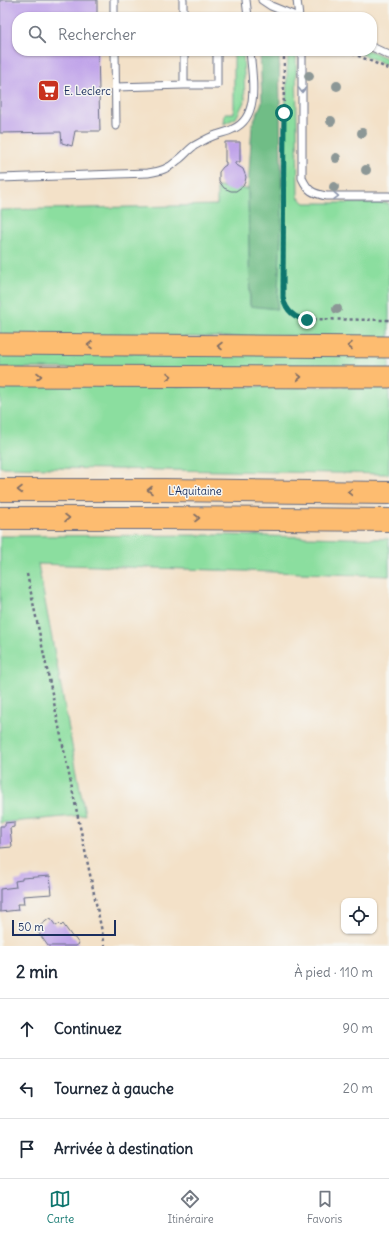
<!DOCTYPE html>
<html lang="fr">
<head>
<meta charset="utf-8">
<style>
  body { margin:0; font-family:Delius,sans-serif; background:#f2f2f3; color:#1f2937 }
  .controls { position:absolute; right:12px; bottom:12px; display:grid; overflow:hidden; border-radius:8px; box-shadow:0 1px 3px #0004 }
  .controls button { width:36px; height:36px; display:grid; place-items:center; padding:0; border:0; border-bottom:1px solid #e0e1e3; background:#fff; color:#1f2937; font:20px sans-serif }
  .scale { position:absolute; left:12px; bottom:10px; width:104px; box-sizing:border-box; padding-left:4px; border:2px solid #1b2f5e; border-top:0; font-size:11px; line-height:14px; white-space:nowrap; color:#1b2f5e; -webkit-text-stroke:3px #f6f6f2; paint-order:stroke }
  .stop { position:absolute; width:12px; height:12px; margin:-9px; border:3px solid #0f766e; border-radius:50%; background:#fff }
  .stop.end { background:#0f766e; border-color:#fff; box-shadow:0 1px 4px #0008 }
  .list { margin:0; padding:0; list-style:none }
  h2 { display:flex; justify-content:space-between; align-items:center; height:52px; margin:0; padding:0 16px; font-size:17px }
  h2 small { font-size:13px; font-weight:400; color:#747a83 }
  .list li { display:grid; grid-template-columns:26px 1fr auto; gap:12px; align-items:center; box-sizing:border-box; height:60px; padding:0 16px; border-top:1px solid #e0e1e3 }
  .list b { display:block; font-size:15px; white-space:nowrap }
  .list em { font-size:13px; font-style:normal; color:#747a83 }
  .icon { flex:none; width:22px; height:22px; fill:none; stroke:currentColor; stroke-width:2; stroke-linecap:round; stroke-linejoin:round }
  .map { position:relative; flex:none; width:389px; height:946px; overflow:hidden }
  .search { position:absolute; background:#fff; box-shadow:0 1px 3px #0004; left:12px; right:12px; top:12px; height:44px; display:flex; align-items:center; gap:10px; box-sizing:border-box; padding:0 14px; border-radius:16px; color:#747a83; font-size:15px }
  .sheet { height:232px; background:#fff }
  nav { display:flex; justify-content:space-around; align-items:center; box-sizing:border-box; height:56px; border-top:1px solid #e0e1e3; background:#fff; font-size:11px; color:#747a83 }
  nav a { display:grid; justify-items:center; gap:2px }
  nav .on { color:#0f766e }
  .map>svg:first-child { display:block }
</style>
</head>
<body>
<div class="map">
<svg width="389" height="946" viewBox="0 0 389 946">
  <rect width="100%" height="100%" fill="#f6f6f2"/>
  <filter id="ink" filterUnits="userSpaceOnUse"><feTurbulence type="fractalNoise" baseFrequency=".025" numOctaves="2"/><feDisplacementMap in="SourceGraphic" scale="8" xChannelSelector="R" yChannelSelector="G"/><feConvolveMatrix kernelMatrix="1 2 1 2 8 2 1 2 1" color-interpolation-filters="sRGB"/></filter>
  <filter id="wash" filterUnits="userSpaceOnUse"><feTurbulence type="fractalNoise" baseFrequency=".012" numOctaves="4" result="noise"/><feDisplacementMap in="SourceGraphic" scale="16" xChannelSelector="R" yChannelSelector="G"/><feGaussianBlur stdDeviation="0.9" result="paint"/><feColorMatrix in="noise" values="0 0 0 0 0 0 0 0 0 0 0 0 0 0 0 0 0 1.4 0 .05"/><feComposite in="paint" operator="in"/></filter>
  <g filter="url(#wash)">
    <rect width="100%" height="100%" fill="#f3e1c8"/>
    <path fill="#8bde9f" stroke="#53867e" d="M234,51h9l2,49 -9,18 -12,6 1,-11h9z
      M288,51h8l2,146 7,6h84v135l-389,-2v-126l217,-5v-18l31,2 2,116 27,4z
      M354,51h17l18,8v7z
      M0,352l389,2v16l-389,-2z
      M0,385l389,2v87l-389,-7z
      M224,535l165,4v37l-351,-12 47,251 -85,8v-287z"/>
    <path fill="#70bd86" stroke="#467672" d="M260,51h19l3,166 -5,92 -27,-3 -2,-117 4,-64 10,-23z"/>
    <g id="blocks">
      <path fill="#bfa2e9" d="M0,0h97v17h-80v34h81l2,80h-25l-3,15 -10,-3 -1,-11 -61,1z
        M225,142h15v20h-5v2l8,5 3,8 -1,5 -2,4 -7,5h-5l-7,-3 -5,-7v-9l4,-5 3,-2v-3h-1z
        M14,822v5l-4,1 2,19 -12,1v-22h5v-3z
        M50,876l2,18 -29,2 1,8h-7l1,6 -18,2v-23l16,-2 -1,-6 7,-1v-2z
        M50,918l6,8 3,-2 2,2 2,-2 10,14 1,-1 5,7 -3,2h-28l-12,-17z"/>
    </g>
  </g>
  <g filter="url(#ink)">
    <use href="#blocks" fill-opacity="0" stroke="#676d83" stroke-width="1"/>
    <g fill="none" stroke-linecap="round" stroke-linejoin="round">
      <defs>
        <path id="lane" d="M114,0v17
          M183,0v17
          M246,0l2,17
          M262,0l9,6 27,11
          M297,0l2,17
          M372,47l17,8
          M115,51l1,75
          M302,51v127c6,13 10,15 24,18h63
          M184,85h33v-34
          M116,87l68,-2v-34
          M0,178l148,-5c13,-2 20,-4 30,-13 6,-4 10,-10 16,-14 7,-4 15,-9 22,-11 5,-2 12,-3 17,-6 28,-12 19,-54 17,-78"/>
        <path id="primary" d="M0,344l389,3
          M0,376l389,1"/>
        <path id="highway" d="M0,490h164l225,3
          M0,518h164l225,2"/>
      </defs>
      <use href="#lane" stroke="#676d83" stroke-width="9"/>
      <use href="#primary" stroke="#676d83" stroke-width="23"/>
      <use href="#highway" stroke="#676d83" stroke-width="24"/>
      <path stroke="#676d83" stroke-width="2.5" stroke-dasharray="3 3" stroke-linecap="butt" d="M284,51l-1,241c1,13 6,22 18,27l88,1
        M347,51l42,18
        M27,574l78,372"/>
      <use href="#lane" stroke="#fff" stroke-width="7"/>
      <use href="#primary" stroke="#fdbc70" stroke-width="21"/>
      <use href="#highway" stroke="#fdbc70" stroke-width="22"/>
    </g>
    <g fill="#8c9796">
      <circle cx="309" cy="76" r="5"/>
      <circle cx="337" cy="86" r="5"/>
      <circle cx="331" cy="121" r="5"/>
      <circle cx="362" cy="133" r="5"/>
      <circle cx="336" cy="158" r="5"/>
      <circle cx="366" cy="170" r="5"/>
      <circle cx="334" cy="187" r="5"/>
      <circle cx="337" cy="309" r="5"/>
    </g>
    <defs><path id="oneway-chevron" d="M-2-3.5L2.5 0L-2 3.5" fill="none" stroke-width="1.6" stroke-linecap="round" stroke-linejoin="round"/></defs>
    <g stroke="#8d97ae">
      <use href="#oneway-chevron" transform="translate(302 90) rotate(90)"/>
      <use href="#oneway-chevron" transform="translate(336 196) rotate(1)"/>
    </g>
    <g stroke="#816e66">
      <use href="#oneway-chevron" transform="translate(90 345) rotate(-180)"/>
      <use href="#oneway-chevron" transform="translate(220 346) rotate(-180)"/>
      <use href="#oneway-chevron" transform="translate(350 346) rotate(-180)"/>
      <use href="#oneway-chevron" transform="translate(39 376)"/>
      <use href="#oneway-chevron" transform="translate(169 376)"/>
      <use href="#oneway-chevron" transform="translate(299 377)"/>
      <use href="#oneway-chevron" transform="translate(20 490) rotate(180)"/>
      <use href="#oneway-chevron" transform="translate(150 490) rotate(-180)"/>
      <use href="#oneway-chevron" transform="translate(350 492) rotate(-179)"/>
      <use href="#oneway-chevron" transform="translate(67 518)"/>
      <use href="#oneway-chevron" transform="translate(197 518)"/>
    </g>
  </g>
  <g fill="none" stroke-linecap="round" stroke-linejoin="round" filter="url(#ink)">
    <path stroke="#0f766e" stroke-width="5" d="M284,113l-1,185c3,12 11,20 24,22"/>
  </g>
  <defs>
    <symbol id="supermarket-square" viewBox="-11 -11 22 22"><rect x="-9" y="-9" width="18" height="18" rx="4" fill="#c8321e" stroke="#f6f6f2"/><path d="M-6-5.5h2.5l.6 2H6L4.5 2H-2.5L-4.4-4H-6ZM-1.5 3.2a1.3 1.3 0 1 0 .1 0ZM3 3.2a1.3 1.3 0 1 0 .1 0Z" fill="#fff"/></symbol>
  </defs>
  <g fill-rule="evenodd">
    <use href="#supermarket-square" x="36" y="78" width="25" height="25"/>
  </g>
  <g text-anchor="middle" stroke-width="3" stroke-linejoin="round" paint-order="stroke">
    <g font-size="11" fill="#1b2f5e" stroke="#f6f6f2" text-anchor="start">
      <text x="64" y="95">E. Leclerc</text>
    </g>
    <g font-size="11" fill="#1b2f5e" stroke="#f6f6f2">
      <text x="195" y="495">L'Aquitaine</text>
    </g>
  </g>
</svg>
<div class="controls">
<button><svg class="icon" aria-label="locate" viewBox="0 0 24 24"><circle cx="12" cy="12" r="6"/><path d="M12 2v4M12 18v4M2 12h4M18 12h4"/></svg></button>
</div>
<div class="scale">50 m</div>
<div class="stop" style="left:284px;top:113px"></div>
<div class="stop end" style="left:307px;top:320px"></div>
<div class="search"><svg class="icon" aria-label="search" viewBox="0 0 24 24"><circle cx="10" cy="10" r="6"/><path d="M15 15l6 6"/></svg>Rechercher</div>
</div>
<section class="sheet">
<h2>2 min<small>À pied · 110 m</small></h2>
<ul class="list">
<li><svg class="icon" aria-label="ahead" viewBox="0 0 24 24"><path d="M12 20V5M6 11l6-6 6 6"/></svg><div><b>Continuez</b></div><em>90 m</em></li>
<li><svg class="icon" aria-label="left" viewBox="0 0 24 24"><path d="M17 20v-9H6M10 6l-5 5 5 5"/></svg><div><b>Tournez à gauche</b></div><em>20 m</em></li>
<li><svg class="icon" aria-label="arrive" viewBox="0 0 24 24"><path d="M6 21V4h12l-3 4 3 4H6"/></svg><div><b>Arrivée à destination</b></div></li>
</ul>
</section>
<nav>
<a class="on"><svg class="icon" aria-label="map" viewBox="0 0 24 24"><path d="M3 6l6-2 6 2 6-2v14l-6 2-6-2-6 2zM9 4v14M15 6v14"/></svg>Carte</a>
<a><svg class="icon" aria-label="directions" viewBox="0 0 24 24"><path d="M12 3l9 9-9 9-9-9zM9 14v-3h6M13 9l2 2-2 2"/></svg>Itinéraire</a>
<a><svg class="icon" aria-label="saved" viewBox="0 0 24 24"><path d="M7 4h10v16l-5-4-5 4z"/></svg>Favoris</a>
</nav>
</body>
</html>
